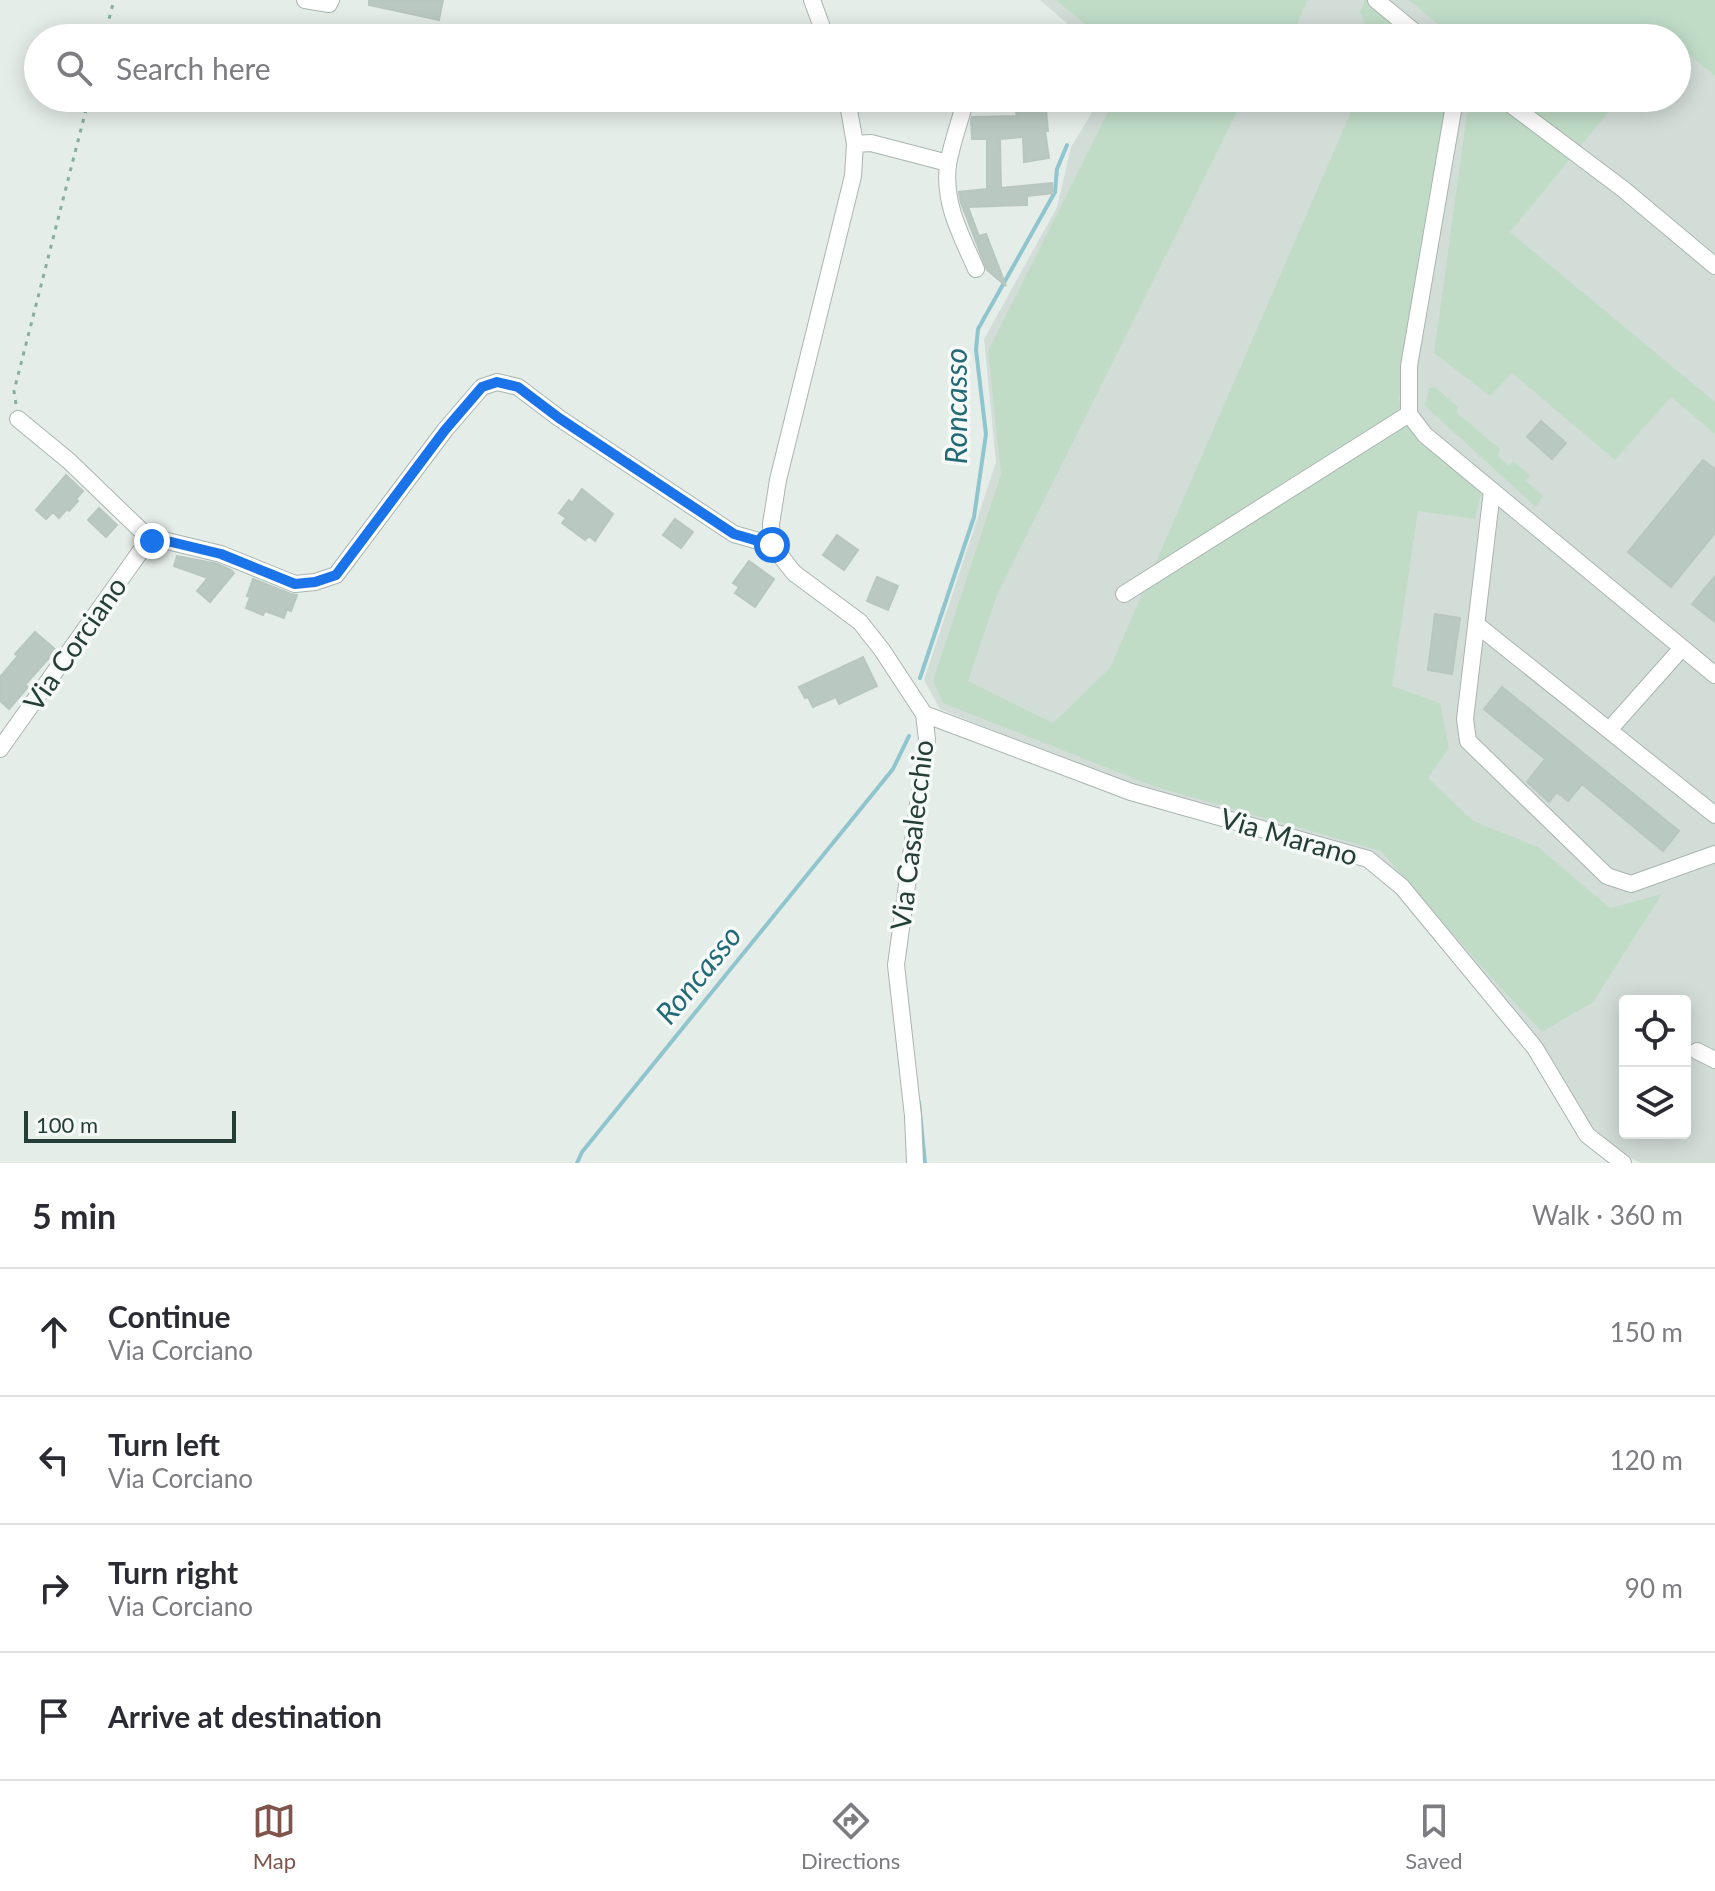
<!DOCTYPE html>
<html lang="en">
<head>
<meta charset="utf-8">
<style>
  body { margin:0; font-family:Lato,sans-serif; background:#f2f2f3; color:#2b2b33 }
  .controls { position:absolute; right:24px; bottom:24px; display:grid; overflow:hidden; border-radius:8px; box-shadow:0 4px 20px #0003 }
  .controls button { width:72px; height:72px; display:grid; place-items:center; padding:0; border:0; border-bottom:2px solid #e1e1e2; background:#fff; color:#2b2b33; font:40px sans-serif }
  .scale { position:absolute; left:24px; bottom:20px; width:212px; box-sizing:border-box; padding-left:8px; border:4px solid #253e37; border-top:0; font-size:22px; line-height:28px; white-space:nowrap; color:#253e37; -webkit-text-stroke:6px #f5faf8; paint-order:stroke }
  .stop { position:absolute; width:24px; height:24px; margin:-18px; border:6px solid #1a73e8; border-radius:50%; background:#fff }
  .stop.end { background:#1a73e8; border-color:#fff; box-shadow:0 2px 8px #0008 }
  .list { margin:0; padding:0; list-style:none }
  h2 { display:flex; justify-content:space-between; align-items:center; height:104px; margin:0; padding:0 32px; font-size:34px }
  h2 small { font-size:26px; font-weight:400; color:#7c7c81 }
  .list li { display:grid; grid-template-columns:52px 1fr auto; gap:24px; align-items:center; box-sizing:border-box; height:128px; padding:0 32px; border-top:2px solid #e1e1e2 }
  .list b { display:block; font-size:30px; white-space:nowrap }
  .list p { margin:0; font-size:26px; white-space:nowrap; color:#7c7c81 }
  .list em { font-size:26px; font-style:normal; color:#7c7c81 }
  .icon { flex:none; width:44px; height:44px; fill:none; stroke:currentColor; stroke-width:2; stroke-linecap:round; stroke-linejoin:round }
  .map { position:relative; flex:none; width:1715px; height:1163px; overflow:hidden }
  .search { position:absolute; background:#fff; box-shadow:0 4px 20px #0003; left:24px; right:24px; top:24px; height:88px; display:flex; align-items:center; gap:20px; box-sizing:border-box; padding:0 28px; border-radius:44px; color:#7c7c81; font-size:30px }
  .sheet { height:616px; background:#fff }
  nav { display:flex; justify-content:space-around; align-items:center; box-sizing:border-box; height:112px; border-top:2px solid #e1e1e2; background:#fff; font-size:22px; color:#7c7c81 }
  nav a { display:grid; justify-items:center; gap:4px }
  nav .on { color:#80544b }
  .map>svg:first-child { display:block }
</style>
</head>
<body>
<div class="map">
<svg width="1715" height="1163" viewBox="0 0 1715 1163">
  <rect width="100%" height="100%" fill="#e5ede9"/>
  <path fill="#d3ddd8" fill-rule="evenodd" d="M1040,0h675v1163h-75l-24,-13 -26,-20 -199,-262 -264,-84 -187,-75 -16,-29 72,-218 -12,-123 73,-132 14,-60 30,-49h576v-60h-593zM1625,1001h60v132h-60z"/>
  <path fill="#c0dcc7" d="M1056,0h254l-3,1 -16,37h-189z
    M1365,0h3l42,38h-38l-12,-26z
    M1409,0h306v76l-38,-32v-6h-223z
    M1115,98h129l-247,497 -29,86 85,42 57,-55 247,-570h87l1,6 -46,296 14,30 68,64 -6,25 -57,-8 -26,175 48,17 9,45 -21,30 45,43 65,26 72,61 52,-14 -69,108 -51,30 -54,-58 -107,-123 -228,-65 -210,-83 -10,-22 68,-207 -13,-123z
    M1487,98h133l-110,134 205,170v32l-44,-37 -56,63 -103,-87 -22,23 -56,-43 33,-239z
    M1435,387l23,20 -2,5 44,37 -2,7 11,10 4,-5 17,14 -4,6 17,15 -7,11 -111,-101 4,-18z"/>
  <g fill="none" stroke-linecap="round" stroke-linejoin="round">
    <path stroke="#91c5ce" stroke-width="4" d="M920,678l54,-161 12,-83 -10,-84 2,-21 77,-137 2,-23 10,-24
      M919,1102l6,61
      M577,1163l5,-11 311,-383 16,-33"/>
  </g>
  <path fill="#bac8c2" stroke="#b8c6c0" stroke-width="2" d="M369,0h74l-4,20 -70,-15z
    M1046,109l2,22h-3l4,27 -25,4 -1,-25 -23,2 1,49 51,-5 1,10 -26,3v9l-59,2 11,29 7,-2 20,52 -19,-16 -26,-67 -2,-11 28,-3v-50h-15l-1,-19 1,-3 45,-1 -1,-4z
    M1541,421l25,22 -14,16 -25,-22z
    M1703,460l12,9v64l-44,54 -43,-35z
    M66,475l17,16 -7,8 2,2 -9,10 -2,-2 -8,9 -6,-6 -7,7 -10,-9z
    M582,489l31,25 -18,27 -6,-5 -4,4 -23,-17 4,-5 -7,-5 10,-13 3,3z
    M99,508l18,17 -11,12 -18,-17z
    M675,519l18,13 -12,16 -18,-13z
    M837,535l21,15 -14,20 -21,-15z
    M177,556l41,8 13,6 3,3 -24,29 -13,-11 11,-13 -34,-12z
    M749,561l25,18 -19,28 -20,-14 4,-6 -6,-4z
    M1715,576v46l-23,-18z
    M877,577l21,9 -10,24 -21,-9z
    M253,579l38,15 6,1 -6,16 -4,-2 -3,9 -19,-7 -2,4 -17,-7 4,-11 -3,-1z
    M1435,614l25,4 -8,56 -24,-4z
    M35,632l21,18 -31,35 3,2 -19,22 -9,-8v-24l18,-21 -3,-2z
    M863,657l14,29 -38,18 -3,-7 -23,10 -5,-10 -3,1 -6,-11z
    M1502,687l177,144 -16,20 -81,-67 -14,17 -11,-9 -8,10 -22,-20 18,-23 -61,-50z"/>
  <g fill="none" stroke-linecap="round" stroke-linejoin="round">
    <defs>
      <path id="minor" d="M305,0l24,4 2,-4
        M812,0l14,38
        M1376,0l46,38
        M847,98l8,46 -2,32 -75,304 -7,44 1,21 22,28 66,49 22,28 42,64 3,25 -31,226 17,151 2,47
        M1454,98v7l-45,261v48l16,21 290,240
        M1502,98l121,91 92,77
        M963,109c-5,18 -12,37 -15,56 -5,38 13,70 28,104
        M855,144l16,-1 77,20
        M18,419l51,42 83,80
        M1492,491l-27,228 3,22 139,135 24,8 84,-30
        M1124,594l285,-180
        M1476,624l239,191
        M924,714l207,78 237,67 34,28 133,161 52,87 36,28
        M1609,730l73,-82
        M0,749l140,-197 12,-11 11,-1 58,14 74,30 20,-2 21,-7 109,-145 37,-43 15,-5 21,5 41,31 175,116 38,11
        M1697,1051l18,9"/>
    </defs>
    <use href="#minor" stroke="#a8b5b0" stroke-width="18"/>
    <path stroke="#88aea2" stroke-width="3" stroke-dasharray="4 6" stroke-linecap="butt" d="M104,38l10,-38
      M16,404l-2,-13 75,-293"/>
    <use href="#minor" stroke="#fff" stroke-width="16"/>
  </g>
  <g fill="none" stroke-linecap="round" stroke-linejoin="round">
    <path stroke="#1a73e8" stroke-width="10" d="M152,541l11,-1 58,14 74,30 20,-2 21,-7 109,-145 37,-43 15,-5 21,5 41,31 175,116 38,11"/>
  </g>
  <g text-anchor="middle" stroke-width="7" stroke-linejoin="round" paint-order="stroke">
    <g font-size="28" fill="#253e37" stroke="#f5faf8">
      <text transform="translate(75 644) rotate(-55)" y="10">Via Corciano</text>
      <text transform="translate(912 835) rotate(-83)" y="10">Via Casalecchio</text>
      <text transform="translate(1289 837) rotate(16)" y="10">Via Marano</text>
    </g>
    <g font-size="30" font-style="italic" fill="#236976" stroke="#f5faf8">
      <text transform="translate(957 406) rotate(-90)" y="10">Roncasso</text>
      <text transform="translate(699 975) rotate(-51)" y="10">Roncasso</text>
    </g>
  </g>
</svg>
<div class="controls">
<button><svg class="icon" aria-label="locate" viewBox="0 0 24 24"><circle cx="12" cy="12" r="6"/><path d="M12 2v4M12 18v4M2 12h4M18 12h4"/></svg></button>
<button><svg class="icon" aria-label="layers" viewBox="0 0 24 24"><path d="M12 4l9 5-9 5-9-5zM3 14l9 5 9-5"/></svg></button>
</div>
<div class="scale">100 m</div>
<div class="stop" style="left:772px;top:545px"></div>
<div class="stop end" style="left:152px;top:541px"></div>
<div class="search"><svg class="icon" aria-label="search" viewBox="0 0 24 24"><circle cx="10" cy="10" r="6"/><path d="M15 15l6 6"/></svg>Search here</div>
</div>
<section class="sheet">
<h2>5 min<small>Walk · 360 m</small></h2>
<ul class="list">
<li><svg class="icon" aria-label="ahead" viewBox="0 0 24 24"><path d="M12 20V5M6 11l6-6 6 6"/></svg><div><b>Continue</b><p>Via Corciano</p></div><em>150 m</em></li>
<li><svg class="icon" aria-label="left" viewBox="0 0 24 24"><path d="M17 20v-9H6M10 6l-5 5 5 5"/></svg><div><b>Turn left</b><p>Via Corciano</p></div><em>120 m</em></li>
<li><svg class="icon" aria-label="right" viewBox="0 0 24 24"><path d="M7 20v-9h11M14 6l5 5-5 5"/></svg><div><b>Turn right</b><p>Via Corciano</p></div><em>90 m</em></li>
<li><svg class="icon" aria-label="arrive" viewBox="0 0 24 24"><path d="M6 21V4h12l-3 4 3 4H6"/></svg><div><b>Arrive at destination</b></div></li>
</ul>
</section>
<nav>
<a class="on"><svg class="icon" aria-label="map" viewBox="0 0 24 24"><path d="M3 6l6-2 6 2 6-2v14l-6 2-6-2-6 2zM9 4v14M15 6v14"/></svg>Map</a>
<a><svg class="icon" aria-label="directions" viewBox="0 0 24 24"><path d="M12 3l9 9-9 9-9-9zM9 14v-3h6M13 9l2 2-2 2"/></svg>Directions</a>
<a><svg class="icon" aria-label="saved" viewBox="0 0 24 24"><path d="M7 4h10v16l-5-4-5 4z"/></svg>Saved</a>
</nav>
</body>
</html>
